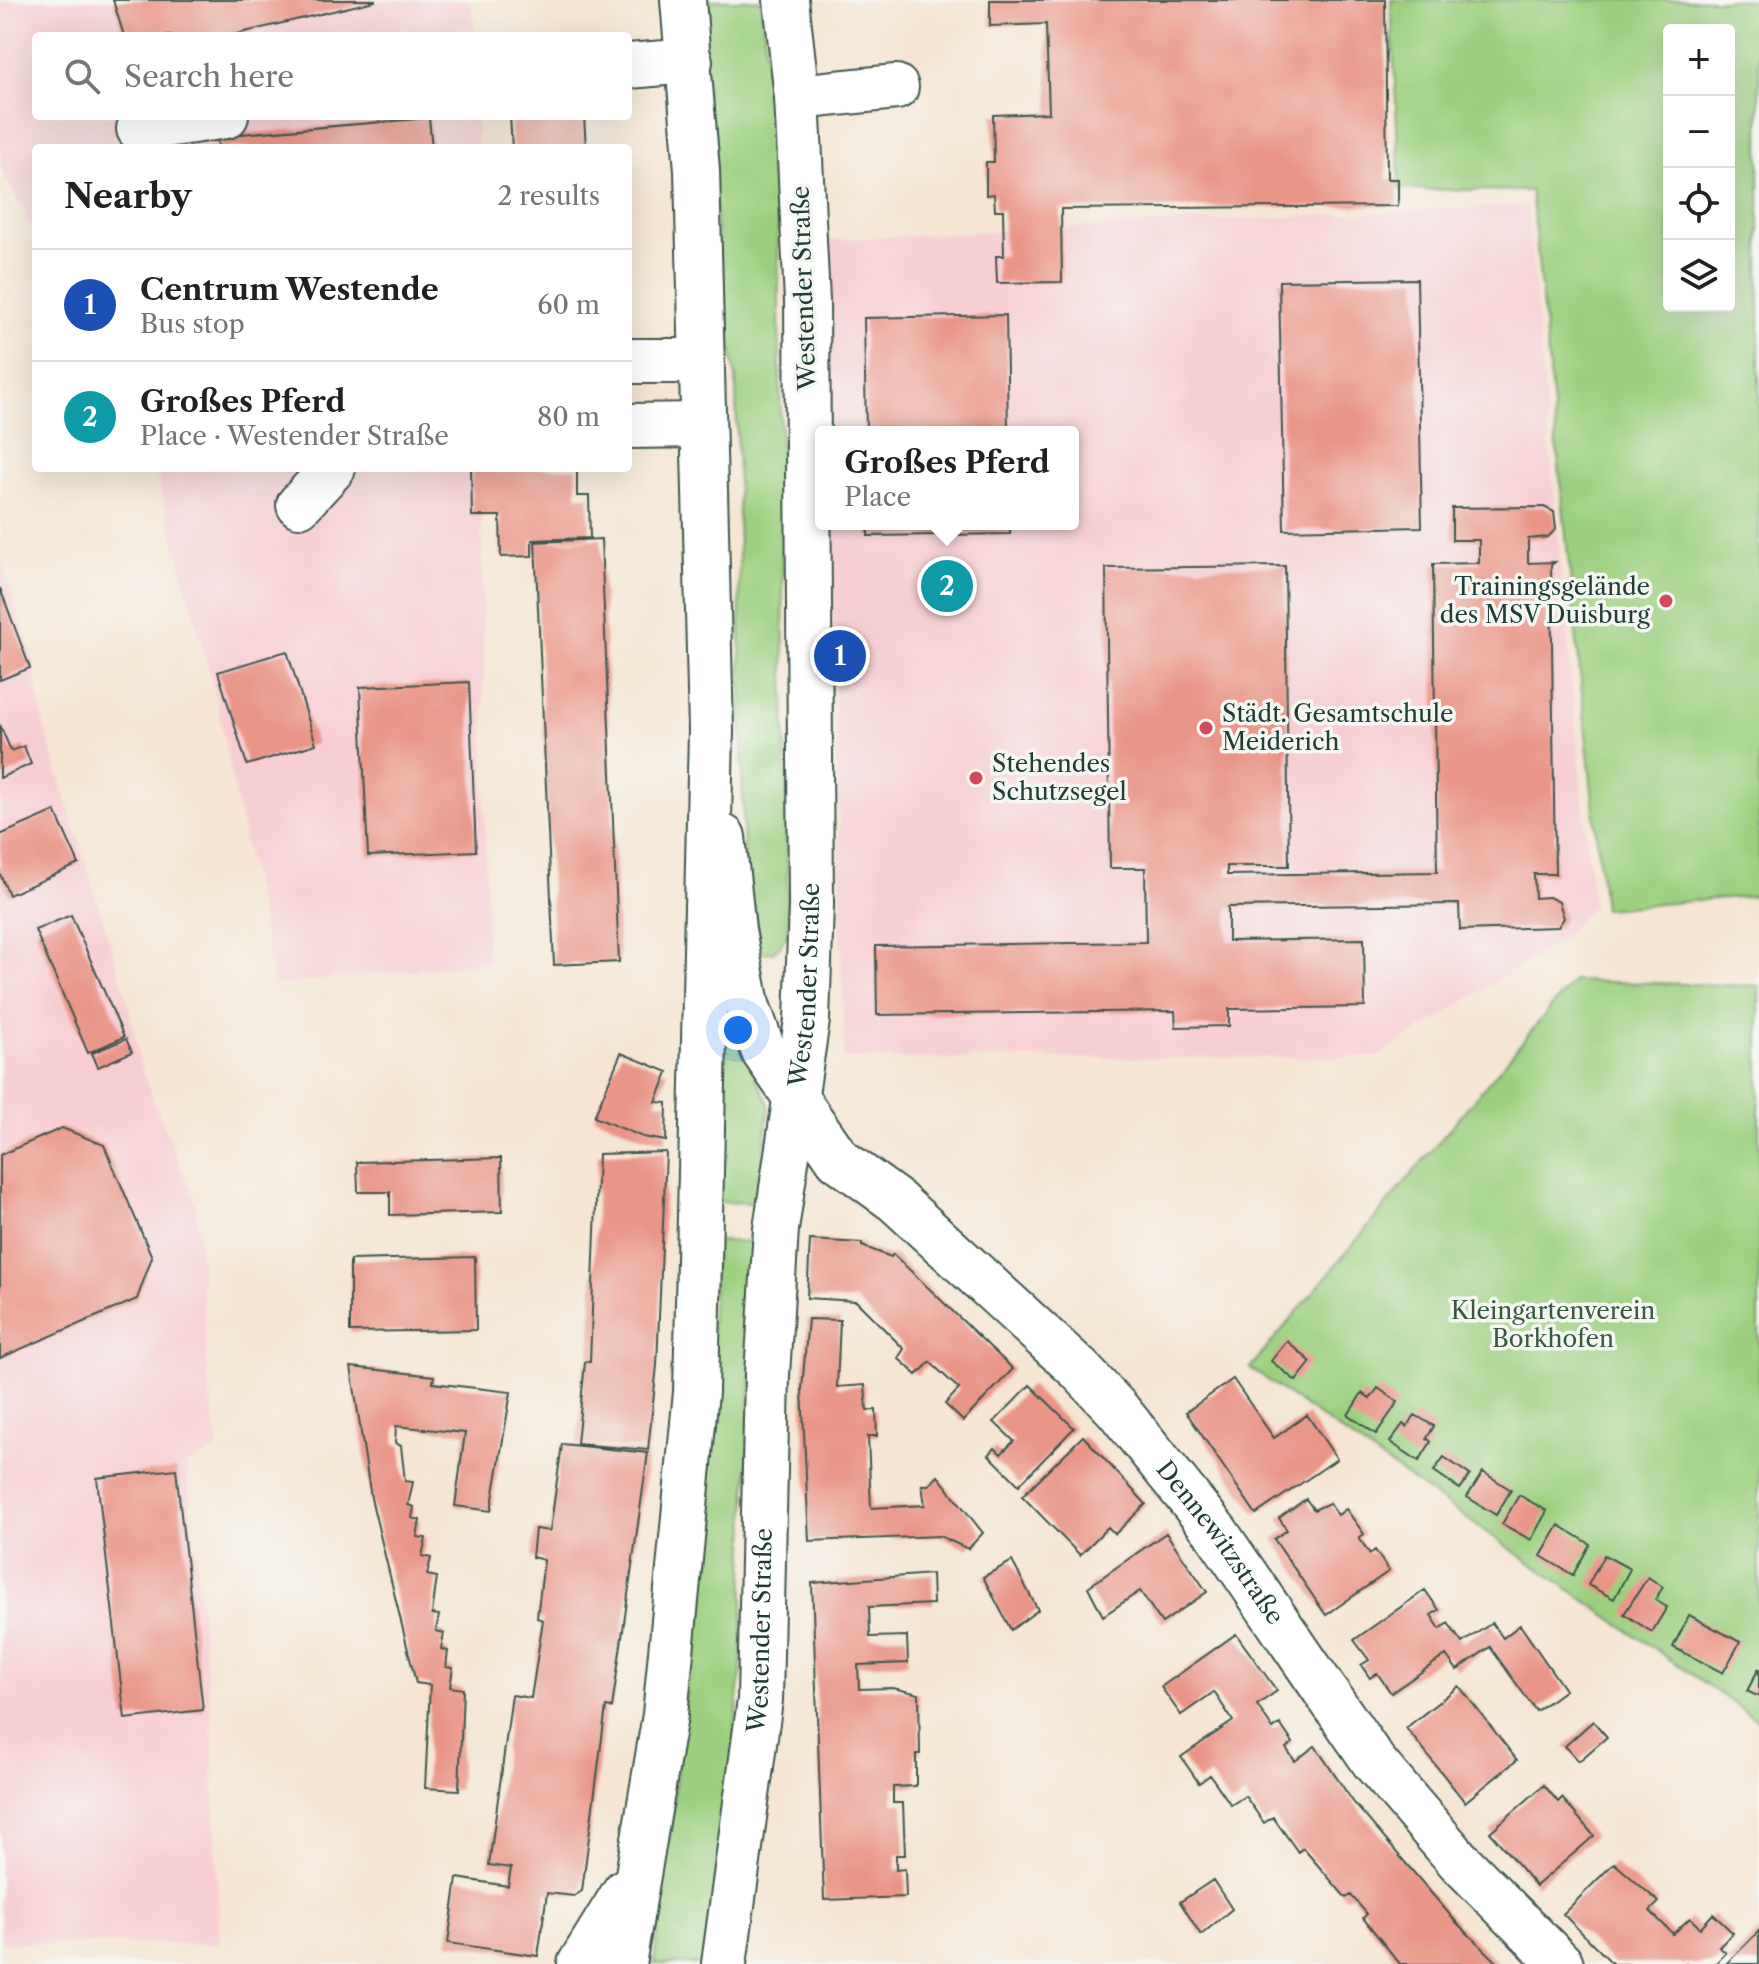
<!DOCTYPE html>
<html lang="en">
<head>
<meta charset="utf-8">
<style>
  body { margin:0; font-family:"Libre Caslon Text",serif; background:#f6f6f6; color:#202124 }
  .controls { position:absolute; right:24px; top:24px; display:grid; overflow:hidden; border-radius:8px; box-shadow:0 8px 32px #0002 }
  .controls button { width:72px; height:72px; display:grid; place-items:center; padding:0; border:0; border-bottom:2px solid #e0e0e0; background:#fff; color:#202124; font:40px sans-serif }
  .you { position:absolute; left:738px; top:1030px; width:28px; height:28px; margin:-20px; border:6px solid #fff; border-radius:50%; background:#1a73e8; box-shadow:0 0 0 12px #1a73e833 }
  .badge { display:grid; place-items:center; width:52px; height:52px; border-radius:50%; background:#d93025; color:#fff; font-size:26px; font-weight:700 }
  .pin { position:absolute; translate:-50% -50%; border:4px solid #fff; box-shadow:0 2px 8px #0006 }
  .popup { position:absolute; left:815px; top:426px; width:264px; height:104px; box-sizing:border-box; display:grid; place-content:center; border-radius:8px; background:#fff; filter:drop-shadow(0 2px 6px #0005); font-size:26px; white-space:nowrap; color:#757577 }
  .popup b { font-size:30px; color:#202124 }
  .popup::after { content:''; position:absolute; left:50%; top:100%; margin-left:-16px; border:16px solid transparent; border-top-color:#fff }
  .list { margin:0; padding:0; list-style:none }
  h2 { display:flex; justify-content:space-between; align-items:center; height:104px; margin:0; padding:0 32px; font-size:34px }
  h2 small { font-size:26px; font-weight:400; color:#757577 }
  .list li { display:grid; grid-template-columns:52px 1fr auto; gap:24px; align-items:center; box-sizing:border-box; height:112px; padding:0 32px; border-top:2px solid #e0e0e0 }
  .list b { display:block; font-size:30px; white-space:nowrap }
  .list p { margin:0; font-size:26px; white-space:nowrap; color:#757577 }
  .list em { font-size:26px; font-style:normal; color:#757577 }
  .icon { flex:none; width:44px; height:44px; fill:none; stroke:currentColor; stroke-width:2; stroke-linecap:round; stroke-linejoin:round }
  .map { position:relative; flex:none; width:1759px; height:1964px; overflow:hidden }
  .search { position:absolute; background:#fff; box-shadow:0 8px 32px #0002; left:32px; top:32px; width:600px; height:88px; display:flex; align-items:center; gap:20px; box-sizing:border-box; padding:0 28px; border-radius:8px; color:#757577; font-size:30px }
  .panel { position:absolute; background:#fff; box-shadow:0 8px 32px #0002; left:32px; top:144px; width:600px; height:328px; border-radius:8px }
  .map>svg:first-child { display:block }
</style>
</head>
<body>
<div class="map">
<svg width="1759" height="1964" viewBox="0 0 1759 1964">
  <rect width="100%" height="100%" fill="#f6f6f2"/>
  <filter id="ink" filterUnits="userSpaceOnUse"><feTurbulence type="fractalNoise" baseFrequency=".0125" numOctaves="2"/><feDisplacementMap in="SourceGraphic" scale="16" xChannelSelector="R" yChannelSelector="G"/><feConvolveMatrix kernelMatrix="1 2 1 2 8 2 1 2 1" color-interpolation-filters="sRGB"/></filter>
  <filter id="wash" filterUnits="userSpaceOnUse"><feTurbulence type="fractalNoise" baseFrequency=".006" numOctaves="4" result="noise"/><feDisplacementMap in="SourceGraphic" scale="32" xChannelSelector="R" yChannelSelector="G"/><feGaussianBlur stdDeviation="1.8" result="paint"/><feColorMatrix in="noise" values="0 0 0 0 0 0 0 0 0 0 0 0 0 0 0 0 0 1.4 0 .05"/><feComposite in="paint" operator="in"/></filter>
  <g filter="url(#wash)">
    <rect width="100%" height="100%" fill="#f5e5d2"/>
    <path fill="#f7cfd3" d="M0,0h470l6,36h-440v80h441v32h-441v87l-36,-68z
      M1527,205l66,701 -34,35 -182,116 -533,2 -13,-535h242v-92h-244l-3,-192z
      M155,468h326l6,495 -213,22 -60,-295z
      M0,560l31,93 13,73 84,275 14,71 55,134 11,172 10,71 -32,16 25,247 9,232 -220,-1z"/>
    <path fill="#9cd080" stroke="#5e865a" stroke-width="2" fill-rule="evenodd" d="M700,0h61l16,175 11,756c-7,18 -16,28 -35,17l-8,-23 -9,-547 -14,-75z
      M1391,0h368v895l-155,14 -73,-718 -131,-2zM1669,30h60v276h-60z
      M1573,981l186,5v735l-509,-353z
      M723,1027h8l38,77 -10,99 -43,-1z
      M715,1241l40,1 -14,430 -14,131 -25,161h-48l47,-397z"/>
    <g id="blocks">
      <path fill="#e99687" d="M113,0h262v1l-147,35h-104z
        M990,0h395l2,179h11v27l-337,3 1,73 -65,1 -1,-27h8l-1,-46h-8l-1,-16 -8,1v-33h8l-1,-47 56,-2 -3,-89 -56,2z
        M510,116h74l2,32h-74z
        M429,118l3,30h-214l-1,-12z
        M1417,279l5,248 -138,3 -5,-249z
        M1006,315l2,117h-142l-2,-114z
        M471,468h106v28h12l1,42 -58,2v16l-31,1 -1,-41h-28z
        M1544,507l10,5 2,17 -8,8 -20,2v24l27,-1 -4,3 4,309h-21l1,24 14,-1 10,5 5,16 -6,9 -98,3 -1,-26 -231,3v34l136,-2 1,68 -136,2v17l-53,1 -1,-16 -298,4 -1,-69 270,-4 -1,-74h-35l-4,-300 179,-2 4,300h-62v9l210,-3 -4,-308 46,-1v-23h-27v-32z
        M868,524h142v10l-142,2z
        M601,539l18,423 -65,3 -19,-423z
        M0,588l30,80 -30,12z
        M287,651l29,93 -69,21 -29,-93z
        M469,682l7,169 -108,5 -8,-169z
        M0,725l11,26 13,-5 7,18 -31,14z
        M55,811l24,53 -70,31 -9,-21v-39z
        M71,915l53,122 -36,16 -53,-123z
        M126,1039l6,13 -34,15 -6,-14z
        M621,1053l47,19 -12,30 11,1 -1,38 -23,-4 -49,-20z
        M62,1128l42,17 48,112 -15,42 -137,59v-203z
        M666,1152l-9,213 -9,85 -71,-6 8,-82h5l8,-208z
        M501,1158l1,54 -112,3v-23h-32l-1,-30z
        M810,1240l52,3v3l29,11 2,-3 120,115 -50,52 -18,-17 14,-15 -29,-27 -13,13 -19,-17 6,-9 -48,-48 -49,-3z
        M475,1257l1,73 -126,2v-72z
        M808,1319l32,1 -3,67 28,-2 2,25h9l1,26h-9l3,72 54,-3 -3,-20h7l9,-9 45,57 -15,16 -28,-13 -131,5 -7,-152z
        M1287,1341l24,21 -15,19 -25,-20z
        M351,1367l83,9 -1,7 78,9 -20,119 -36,-5 10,-73 -69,-7 -1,17 6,3 4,35 8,1 -5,23 6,2 -2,11 8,2 -3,17 9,1 -4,18 9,2 -4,17 10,2 -5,37 7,1 -3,16 8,2 -3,16 7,2 -2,16 7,1 -3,19 13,2 -4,101 -34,-2 5,-103 -14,-2 -45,-185z
        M1233,1379l41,59 33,-23 30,44 -81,55 -70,-102z
        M1030,1385l44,43 -55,57 -30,-30 6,-7 6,6 13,-13 -20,-19z
        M1378,1388l20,14 -22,32 -28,-19 14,-22 8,6z
        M1415,1415l19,11 -7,12 4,4 -12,19 -29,-19 13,-18 4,3z
        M1083,1436l63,68 -31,30 -7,-7 -28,28 -58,-59z
        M562,1444l86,9 -36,255 -6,-1 -24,184 -8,5 -27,-3 -9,63 -90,-13 9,-65 51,8 3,-18 -22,-3 23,-170 19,3 12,-78 -6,-2 7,-58 -12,-3 3,-28 15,2z
        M1444,1457l26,18 -10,14 -26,-18z
        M176,1469l27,241 -78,9 -28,-241z
        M1483,1472l28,18 -15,25 -29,-18z
        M1519,1495l28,16 -16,29 -29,-16z
        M1306,1499l8,11 15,-7 9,12 8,-6 18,25 -5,4 11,16 5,-4 14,21 -63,44 -52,-76 13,-9 -8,-12z
        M1559,1525l31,19 -17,31 -32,-19z
        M1166,1533l41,59 -45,31 -22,-32 -37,25 -15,-29z
        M1604,1555l26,14 -16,30 -26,-14z
        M1012,1561l26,49 -27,20 -28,-53z
        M932,1574l1,30 -64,3 1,30 37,-1 1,27 -50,2 1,24 34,-1 26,6 1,60h-4v32l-23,1v16h10l2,52h-9v15l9,-1 1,28 -82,3 -12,-317z
        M1648,1577l15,10 -8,13 12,7 -15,25 -28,-18z
        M1425,1590l14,20 -8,5 9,14 8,-6 14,20 30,-20 11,15 17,-13 45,65 -29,21 -46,-64 -33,23 -11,-15 -55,38 -14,-20 -7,5 -9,-13 8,-5 -15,-20z
        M1689,1615l51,27 -17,31 -50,-26z
        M1236,1634l41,57 -20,14 16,24 7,-5 13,19 -7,5 9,13 20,-15 39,57 103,120 42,41h-99l-37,-46 4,-4 -16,-19 -5,3 -43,-50 -5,4 -25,-35 -9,6 -19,-27 -14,9 -21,-30 -11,8 -18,-26 52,-36 -19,-29 -33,23 -20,-28z
        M1759,1668v29l-12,-6z
        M1459,1686l58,74 -52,42 -59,-74z
        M1593,1721l14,16 -28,24 -14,-15z
        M1544,1785l14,17 4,-4 32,38 -58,50 -46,-54z
        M1614,1863l45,39 -9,9 23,23 17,-16 10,10 13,-14 20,19 -14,14 7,6 -11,11h-102l-50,-50z
        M1213,1880l19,29 -31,26 -21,-33z
        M1759,1931v33h-33z"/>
    </g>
  </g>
  <g filter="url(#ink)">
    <use href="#blocks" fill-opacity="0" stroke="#3f564c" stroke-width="2"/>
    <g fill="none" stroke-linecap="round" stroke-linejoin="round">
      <defs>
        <g id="minor">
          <path d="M628,66l62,-5"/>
          <path d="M797,97l99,-10"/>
          <path d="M139,129l87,-13"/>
          <path d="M628,361h74"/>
          <path d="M628,426l75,-1"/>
          <path d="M299,505l34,-37"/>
          <path id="s1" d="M723,837l10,93 14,75 17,47 74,107 58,42 183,168 38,40 99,123 158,230 84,98 103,104"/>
        </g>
        <g id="major">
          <path d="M580,1964l45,-73"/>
          <path d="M623,1964l42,-249 31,-323 15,-661 -14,-561 -14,-170"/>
          <path id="s2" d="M724,1964l36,-264 7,-325 9,-146 31,-209 4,-115 -4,-604 -10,-204 -11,-97"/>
        </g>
      </defs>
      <use href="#minor" stroke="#3f564c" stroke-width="48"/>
      <use href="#major" stroke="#3f564c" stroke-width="48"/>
      <use href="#minor" stroke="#fff" stroke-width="44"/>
      <use href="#major" stroke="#fff" stroke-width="44"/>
    </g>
  </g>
  <g fill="#d1495b" stroke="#f6f6f2" stroke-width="3">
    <circle cx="1666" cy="601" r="8"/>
    <circle cx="1206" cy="728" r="8"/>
    <circle cx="976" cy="778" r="8"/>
  </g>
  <g text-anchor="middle" stroke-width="7" stroke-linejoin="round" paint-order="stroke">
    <g font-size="24" fill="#1f3d34" stroke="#f6f6f2">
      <text transform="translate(804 288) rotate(-92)" y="8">Westender Straße</text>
      <text dy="8" stroke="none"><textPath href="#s2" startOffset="984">Westender Straße</textPath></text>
      <text dy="8" stroke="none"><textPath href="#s1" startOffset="894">Dennewitzstraße</textPath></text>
      <text dy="8" stroke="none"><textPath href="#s2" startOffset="336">Westender Straße</textPath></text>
    </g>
    <g font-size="24" fill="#1f3d34" stroke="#f6f6f2" text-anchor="start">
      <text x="1650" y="595" text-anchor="end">Trainingsgelände<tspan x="1650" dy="28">des MSV Duisburg</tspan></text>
      <text x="1222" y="722">Städt. Gesamtschule<tspan x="1222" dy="28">Meiderich</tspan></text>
      <text x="992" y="772">Stehendes<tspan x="992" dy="28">Schutzsegel</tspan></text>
    </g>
    <g font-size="24" fill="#385a43" stroke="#f6f6f2">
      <text x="1553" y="1319">Kleingartenverein<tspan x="1553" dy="28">Borkhofen</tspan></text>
    </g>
  </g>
</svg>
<div class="controls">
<button>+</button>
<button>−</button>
<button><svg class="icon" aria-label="locate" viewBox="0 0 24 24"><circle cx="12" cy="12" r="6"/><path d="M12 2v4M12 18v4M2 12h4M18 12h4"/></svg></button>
<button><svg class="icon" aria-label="layers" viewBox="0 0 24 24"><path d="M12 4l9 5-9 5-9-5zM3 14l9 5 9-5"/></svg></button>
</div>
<div class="you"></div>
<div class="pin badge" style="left:840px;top:656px;background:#1a4fb4">1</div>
<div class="pin badge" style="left:947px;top:586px;background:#0f9aa8">2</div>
<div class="popup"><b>Großes Pferd</b>Place</div>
<div class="search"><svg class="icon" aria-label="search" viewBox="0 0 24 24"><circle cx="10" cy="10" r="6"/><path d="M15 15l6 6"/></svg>Search here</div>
<section class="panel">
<h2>Nearby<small>2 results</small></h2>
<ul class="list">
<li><span class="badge" style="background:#1a4fb4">1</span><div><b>Centrum Westende</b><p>Bus stop</p></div><em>60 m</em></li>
<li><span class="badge" style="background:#0f9aa8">2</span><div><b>Großes Pferd</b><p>Place · Westender Straße</p></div><em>80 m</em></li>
</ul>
</section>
</div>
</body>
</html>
